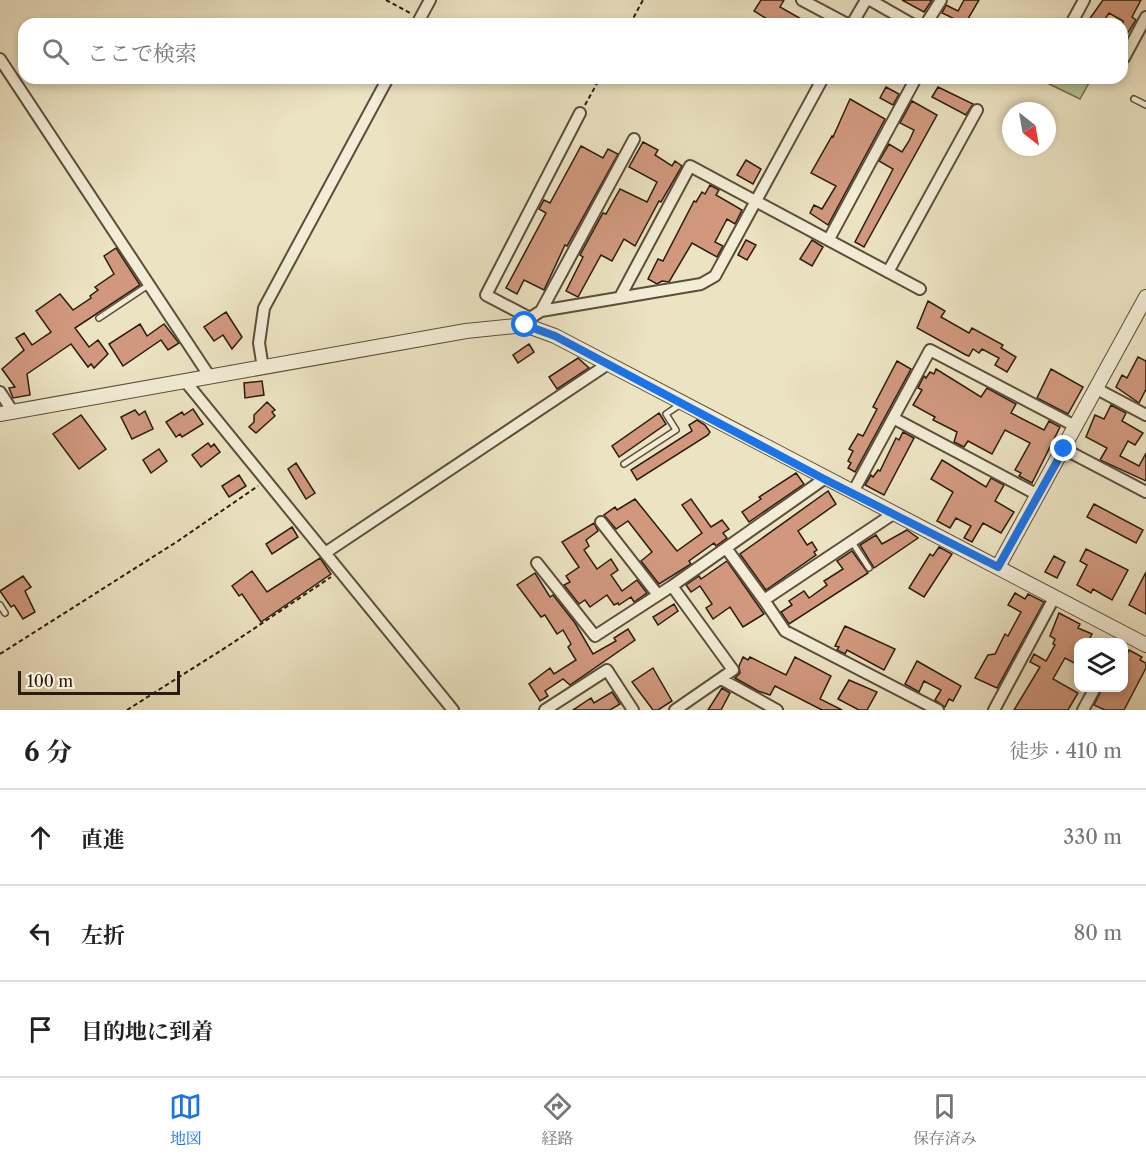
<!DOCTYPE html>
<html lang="ja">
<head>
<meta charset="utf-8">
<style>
  body { margin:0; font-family:"Libre Caslon Text","Noto Serif JP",serif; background:#f2f2f2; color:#222 }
  .controls { position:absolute; right:18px; bottom:18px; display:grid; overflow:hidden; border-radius:12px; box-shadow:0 3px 9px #0003 }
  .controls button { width:54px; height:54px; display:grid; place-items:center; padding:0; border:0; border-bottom:2px solid #e0e0e0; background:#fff; color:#222; font:30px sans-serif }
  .compass { position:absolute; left:1002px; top:102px; width:54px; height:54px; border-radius:50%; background:#fff; box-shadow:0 3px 9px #0003; rotate:149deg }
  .scale { position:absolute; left:18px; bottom:15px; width:162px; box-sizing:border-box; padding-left:6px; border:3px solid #2b1d0d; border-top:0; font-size:16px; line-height:21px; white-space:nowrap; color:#2b1d0d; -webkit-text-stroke:4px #f3edd7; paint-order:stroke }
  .stop { position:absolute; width:18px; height:18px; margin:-14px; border:4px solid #1a73e8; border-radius:50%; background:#fff }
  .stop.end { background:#1a73e8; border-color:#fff; box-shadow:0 2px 6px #0008 }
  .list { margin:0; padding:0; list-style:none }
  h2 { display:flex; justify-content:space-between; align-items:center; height:78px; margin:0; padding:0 24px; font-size:26px }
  h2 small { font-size:20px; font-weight:400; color:#767676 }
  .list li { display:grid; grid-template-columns:39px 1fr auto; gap:18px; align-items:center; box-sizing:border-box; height:96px; padding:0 24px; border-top:2px solid #e0e0e0 }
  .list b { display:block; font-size:22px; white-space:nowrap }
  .list em { font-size:20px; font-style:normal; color:#767676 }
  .icon { flex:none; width:33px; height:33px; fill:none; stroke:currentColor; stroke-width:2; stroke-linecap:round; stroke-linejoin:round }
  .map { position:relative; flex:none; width:1146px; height:710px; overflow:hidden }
  .search { position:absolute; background:#fff; box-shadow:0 3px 9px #0003; left:18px; right:18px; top:18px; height:66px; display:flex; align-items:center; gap:15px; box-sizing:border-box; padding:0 21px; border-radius:18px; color:#767676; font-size:22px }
  .sheet { height:366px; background:#fff }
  nav { display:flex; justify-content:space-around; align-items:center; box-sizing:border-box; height:84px; border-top:2px solid #e0e0e0; background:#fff; font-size:16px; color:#767676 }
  nav a { display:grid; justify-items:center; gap:3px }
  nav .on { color:#1a73e8 }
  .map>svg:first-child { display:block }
</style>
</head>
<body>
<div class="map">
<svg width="1146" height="710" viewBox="0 0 1146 710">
  <rect width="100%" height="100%" fill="#ece3c2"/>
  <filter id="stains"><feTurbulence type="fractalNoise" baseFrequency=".00333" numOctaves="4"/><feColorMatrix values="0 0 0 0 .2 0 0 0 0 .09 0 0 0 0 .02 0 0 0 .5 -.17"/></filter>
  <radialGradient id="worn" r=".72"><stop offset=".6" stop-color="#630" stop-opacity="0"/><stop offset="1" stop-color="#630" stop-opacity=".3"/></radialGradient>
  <path fill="#b7c493" stroke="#717050" stroke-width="1.5" d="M1044,78h40l6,3 -10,18 -37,-18z"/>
  <path fill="#d1987e" stroke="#2b1d0d" stroke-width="1.5" d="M761,0h23l-4,7 30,17h-35l-21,-13z
    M902,0h30l-8,12z
    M964,0h15l-14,24h-13l3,-5 -13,-6 4,-8 12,6z
    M1103,0h38l-9,17 4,3 -14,22 1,-21 -14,-8 -7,11h-16z
    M886,87l13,7 -6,11 -13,-7z
    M938,87l35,17 -7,11 -34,-18z
    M850,99l35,20 -57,106 -18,-12 4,-8 8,4 14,-23 -25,-13 21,-37 1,1z
    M912,101l25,14 -73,132 -9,-5 38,-73 -14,-8 10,-17 13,8 7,-11 5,-11 -14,-7z
    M643,142l15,8 -3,5 17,11 3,-5 7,5 -21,36 -2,-1 -24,45 -11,-7 -12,22 -11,-6 -23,42 -12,-6 17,-34 -3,-2 23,-42 3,1 14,-25 27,13 10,-20 -28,-15z
    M581,146l22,12 5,-9 10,5 -51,92 -2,-1 -21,45 -20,-10 -7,14 -11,-6 40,-75 -7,-4 5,-9 6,3z
    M746,160l15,9 -8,15 -16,-9z
    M710,185l9,5 -3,5 26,15 -7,14 -8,-5 -12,23 8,4 -6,11 -25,-14 -23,39 -7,-1 -5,3 -9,-5 10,-20 5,2 31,-60 2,1 6,-10 3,2z
    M746,240l10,5 -9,15 -9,-5z
    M812,240l11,7 -11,19 -12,-7z
    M116,248l24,37 -65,43 14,19 9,-7 10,14 -14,14 -3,-4 -3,3 -17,-23 -44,30 3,21 -17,3 -4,-10 6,-1 -13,-18 22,-19 -8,-12 8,-5 8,12 19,-13 -15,-21 24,-17 13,16 18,-12 -1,-2 8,-6 -3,-3 19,-13 -10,-18z
    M928,301l17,10 -4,6 28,16 3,-5 31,17 -2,3 15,9 -9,15 -12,-7 4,-7 -17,-9 -3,4 -6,-4 -4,7 -3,-1 -49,-27z
    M226,312l16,25 -10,12 -9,-14 -9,6 -10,-14z
    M140,324l7,12 17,-12 15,19 -11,7 -7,-10 -38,26 -14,-22z
    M529,344l5,8 -16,11 -5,-8z
    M1138,357l8,4v28l-7,14 -23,-16 6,-12 5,3z
    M578,358l11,10 -32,21 -8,-12z
    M897,361l14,8 -56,103 -7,-4 3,-5 -3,-2 5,-10 -4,-2 9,-15 5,2 14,-27 -4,-2z
    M936,369l45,28 6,-9 29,16 -5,9 33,17 5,-9 11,6 -28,56 -13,-7 2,-3 -6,-3 15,-27 -25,-13 -13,24 -24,-13 -4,6 -10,-5 3,-10 -24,-12 2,-3 -22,-12 9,-15 -4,-2 6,-12 2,2 4,-6 4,2z
    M1051,369l32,18 -15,27 -31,-16z
    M262,381l2,14 -19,3 -1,-15z
    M267,402l8,8 -3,2 3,4 -19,17 -7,-6 5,-5v-7z
    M1111,405l15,8 -4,8 21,12 -8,12 -7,-4 -8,15 19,10 7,-13v28l-46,-21 7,-12 -21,-11 9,-22 9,4z
    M193,409l10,15 -21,13 -2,-3 -4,3 -10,-15 16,-10 2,3z
    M135,410l4,5 6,-4 8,18 -21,10 -11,-22z
    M659,413l7,11 -47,33 -7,-11z
    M81,415l25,34 -27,20 -26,-35z
    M697,420l8,5 5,7 -2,3 -71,45 -6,-10 61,-39 -3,-6z
    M903,432l11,6 -30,57 -19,-10 6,-10 2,2 5,-7 2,1 16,-33 3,2z
    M208,443l3,4 3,-3 6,8 -19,15 -9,-12z
    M159,449l8,12 -16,12 -8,-13z
    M942,460l44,27 5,-9 13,7 -9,16 19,11 -13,21 -18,-10 -11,19 -8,-4 7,-12 -15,-8 -6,10 -13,-7 16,-29 -22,-13z
    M296,463l19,30 -9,6 -18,-30z
    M796,473l8,11 -55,38 -7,-10 19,-13 -2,-2z
    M239,475l7,11 -17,11 -7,-11z
    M828,491l8,13 -38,27 9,14 5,-3 5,8 -3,2 2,3 -50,35 -26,-36z
    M635,499l42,52 25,-18 -20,-28 9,-6 20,28 11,-7 7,9 -6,4 4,5 -11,8 -2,-3 -25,18 2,3 -32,20 -18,-23 11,-9 -24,-31 -12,8 -12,-14 11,-8 2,3z
    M1094,504l49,26 -7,13 -49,-26z
    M594,523l4,8 -12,9 3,6 -5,4 13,19 14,-10 7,11 -7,5 11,16 15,-11 10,13 -13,9 -3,-5 -12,8 -1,-2 -4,2 -7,-10 -17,12 -5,-7 -6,4 -15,-19 6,-3 -4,-6 13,-9 -17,-25z
    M292,527l6,10 -26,17 -6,-10z
    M907,530l11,8 -44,30 -14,-23 16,-10 6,9z
    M939,547l13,7 -28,43 -15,-9 21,-34 3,2z
    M1086,549l42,21 -16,30 -19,-11 -2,4 -14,-8 10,-20 -7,-4z
    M852,551l16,22 -79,51 -8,-12 11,-7 -3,-4 15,-10 5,7 18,-13 -3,-4 19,-12 -6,-8z
    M1054,556l11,6 -8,16 -12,-6z
    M320,558l11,16 -70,48 -19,-28 -3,2 -7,-10 20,-15 15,21z
    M727,561l37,53 -21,13 -13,-20 -17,12 -7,-11 6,-4 -12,-18 -9,6 -5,-7 13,-9 2,3z
    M1146,572v42l-17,-9z
    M535,573l15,24 3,-2 22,28 18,31 23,-13 -2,-3 14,-9 7,11 -65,45 -7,-6 -18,12 3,5 -8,5 -11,-17 21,-16 4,6 22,-14 -8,-13 3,-3 -8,-14 -6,4 -12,-19 -4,2 -24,-32z
    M23,576l8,11 -6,4 10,21 -12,7 -9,-14 -3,2 -11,-16z
    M1015,593l10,6 3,-5 16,8 -47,86 -22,-10 13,-23 7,-1 10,-20 3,2 13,-24 -13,-7z
    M674,604l4,7 -20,14 -5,-8z
    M1059,613l21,11 -2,4 14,6 -4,8h-10v23l-13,-7 -12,21 25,14 -10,17h-54l26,-43 -10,-5 4,-8 12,7 9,-16 -2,-1 2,-5 -5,-3z
    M845,626l50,23 -11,21 -37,-20 -2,4 -8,-4 2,-3 -4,-1z
    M1129,650l13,7 -2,3 6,3v5l-22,42h-19l-11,-5 9,-18h21v-26z
    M743,657l5,3 2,-3 36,18 9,-18 36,19 -11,23 22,11h-20l-47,-24 -5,9 -12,-4 -23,-13 5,-5 -1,-7z
    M917,661l44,25 -8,15 -4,-2 -4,8 -10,-7 6,-10 -17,-9 -5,11 -14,-8z
    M653,668l19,33 -14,9h-5l-21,-28z
    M849,680l28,12 -10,18h-8l-21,-11z
    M722,688l8,5 -9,17h-13z
    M612,692l8,12 -10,6h-37l18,-12 3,5z"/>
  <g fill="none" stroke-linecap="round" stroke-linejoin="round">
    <defs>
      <path id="service" d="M1134,99l12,6
        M99,318l51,-34
        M624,464l52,-34 -10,-16 15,-10
        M852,542l17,26
        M0,605l5,8"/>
      <path id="minor" d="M802,0l45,24
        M870,0l42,24
        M417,24l13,-24
        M852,24l14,-24
        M926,24l15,-24
        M1071,24l13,-24
        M1124,58l22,-41
        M0,59l210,318
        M829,239l87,-161
        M888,272l89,-162
        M620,297l70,-131 230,123
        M541,311l93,-172
        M530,318l-44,-23 94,-182
        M525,325l5,-7 11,-7 160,-27 14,-8 108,-198
        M263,368l-4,-25 5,-35 124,-230
        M185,381l268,329
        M1095,388l51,27
        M0,392l13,20
        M893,418l145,77
        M1064,449l82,43
        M853,492l77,-142 145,76
        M893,514l-129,86 21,31 153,79
        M601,522l57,73
        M726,548l38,52
        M325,553l283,-189
        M537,563l58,73 77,-50
        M721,679l56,31
        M545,710l62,-40 26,40
        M675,710l58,-40 -61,-84 152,-107
        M994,710l60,-112
        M1083,710l12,-22"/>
      <path id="tertiary" d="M0,414l466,-83 59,-6 30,11 591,309
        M998,567l148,-270"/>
    </defs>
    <use href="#service" stroke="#5b4e3a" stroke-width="8"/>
    <use href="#minor" stroke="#5b4e3a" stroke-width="14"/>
    <use href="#tertiary" stroke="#5b4e3a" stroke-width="16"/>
    <path stroke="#2b1d0d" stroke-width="2" stroke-dasharray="4.5 3" stroke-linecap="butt" d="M386,0l26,14
      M630,24l13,-24
      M585,105l15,-27
      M0,654l178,-113 80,-55
      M127,710l101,-64 103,-69"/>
    <use href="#service" stroke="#f3edd7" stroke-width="5"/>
    <use href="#minor" stroke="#f3edd7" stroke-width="10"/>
    <use href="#tertiary" stroke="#f3edd7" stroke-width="14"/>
  </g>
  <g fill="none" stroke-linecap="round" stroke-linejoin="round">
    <path stroke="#1a73e8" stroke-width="8" d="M525,325l30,11 269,143 174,88 66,-118"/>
  </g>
  <rect width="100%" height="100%" filter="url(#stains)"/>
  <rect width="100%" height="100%" fill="url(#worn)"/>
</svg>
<div class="controls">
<button><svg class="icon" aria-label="layers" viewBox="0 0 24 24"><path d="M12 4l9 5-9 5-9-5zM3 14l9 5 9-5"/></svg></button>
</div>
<svg class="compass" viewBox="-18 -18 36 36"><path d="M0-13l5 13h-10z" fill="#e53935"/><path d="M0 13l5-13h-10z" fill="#767676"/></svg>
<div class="scale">100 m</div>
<div class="stop" style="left:525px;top:325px"></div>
<div class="stop end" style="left:1064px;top:449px"></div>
<div class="search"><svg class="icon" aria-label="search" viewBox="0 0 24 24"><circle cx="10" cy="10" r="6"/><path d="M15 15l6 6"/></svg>ここで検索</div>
</div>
<section class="sheet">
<h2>6 分<small>徒歩 · 410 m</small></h2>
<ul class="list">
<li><svg class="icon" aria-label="ahead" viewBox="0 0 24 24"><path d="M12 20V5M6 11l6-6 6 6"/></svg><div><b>直進</b></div><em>330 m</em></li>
<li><svg class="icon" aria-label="left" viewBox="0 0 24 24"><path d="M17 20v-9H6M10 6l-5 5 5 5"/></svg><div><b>左折</b></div><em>80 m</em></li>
<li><svg class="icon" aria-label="arrive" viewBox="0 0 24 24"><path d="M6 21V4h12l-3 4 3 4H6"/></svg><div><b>目的地に到着</b></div></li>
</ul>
</section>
<nav>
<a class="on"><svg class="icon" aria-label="map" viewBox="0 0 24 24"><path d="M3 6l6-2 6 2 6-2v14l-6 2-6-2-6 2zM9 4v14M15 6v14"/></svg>地図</a>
<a><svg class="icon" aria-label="directions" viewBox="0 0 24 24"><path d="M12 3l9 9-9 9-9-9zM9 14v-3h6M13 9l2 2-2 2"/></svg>経路</a>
<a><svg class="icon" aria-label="saved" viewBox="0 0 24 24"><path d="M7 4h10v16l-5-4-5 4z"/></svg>保存済み</a>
</nav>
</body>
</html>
